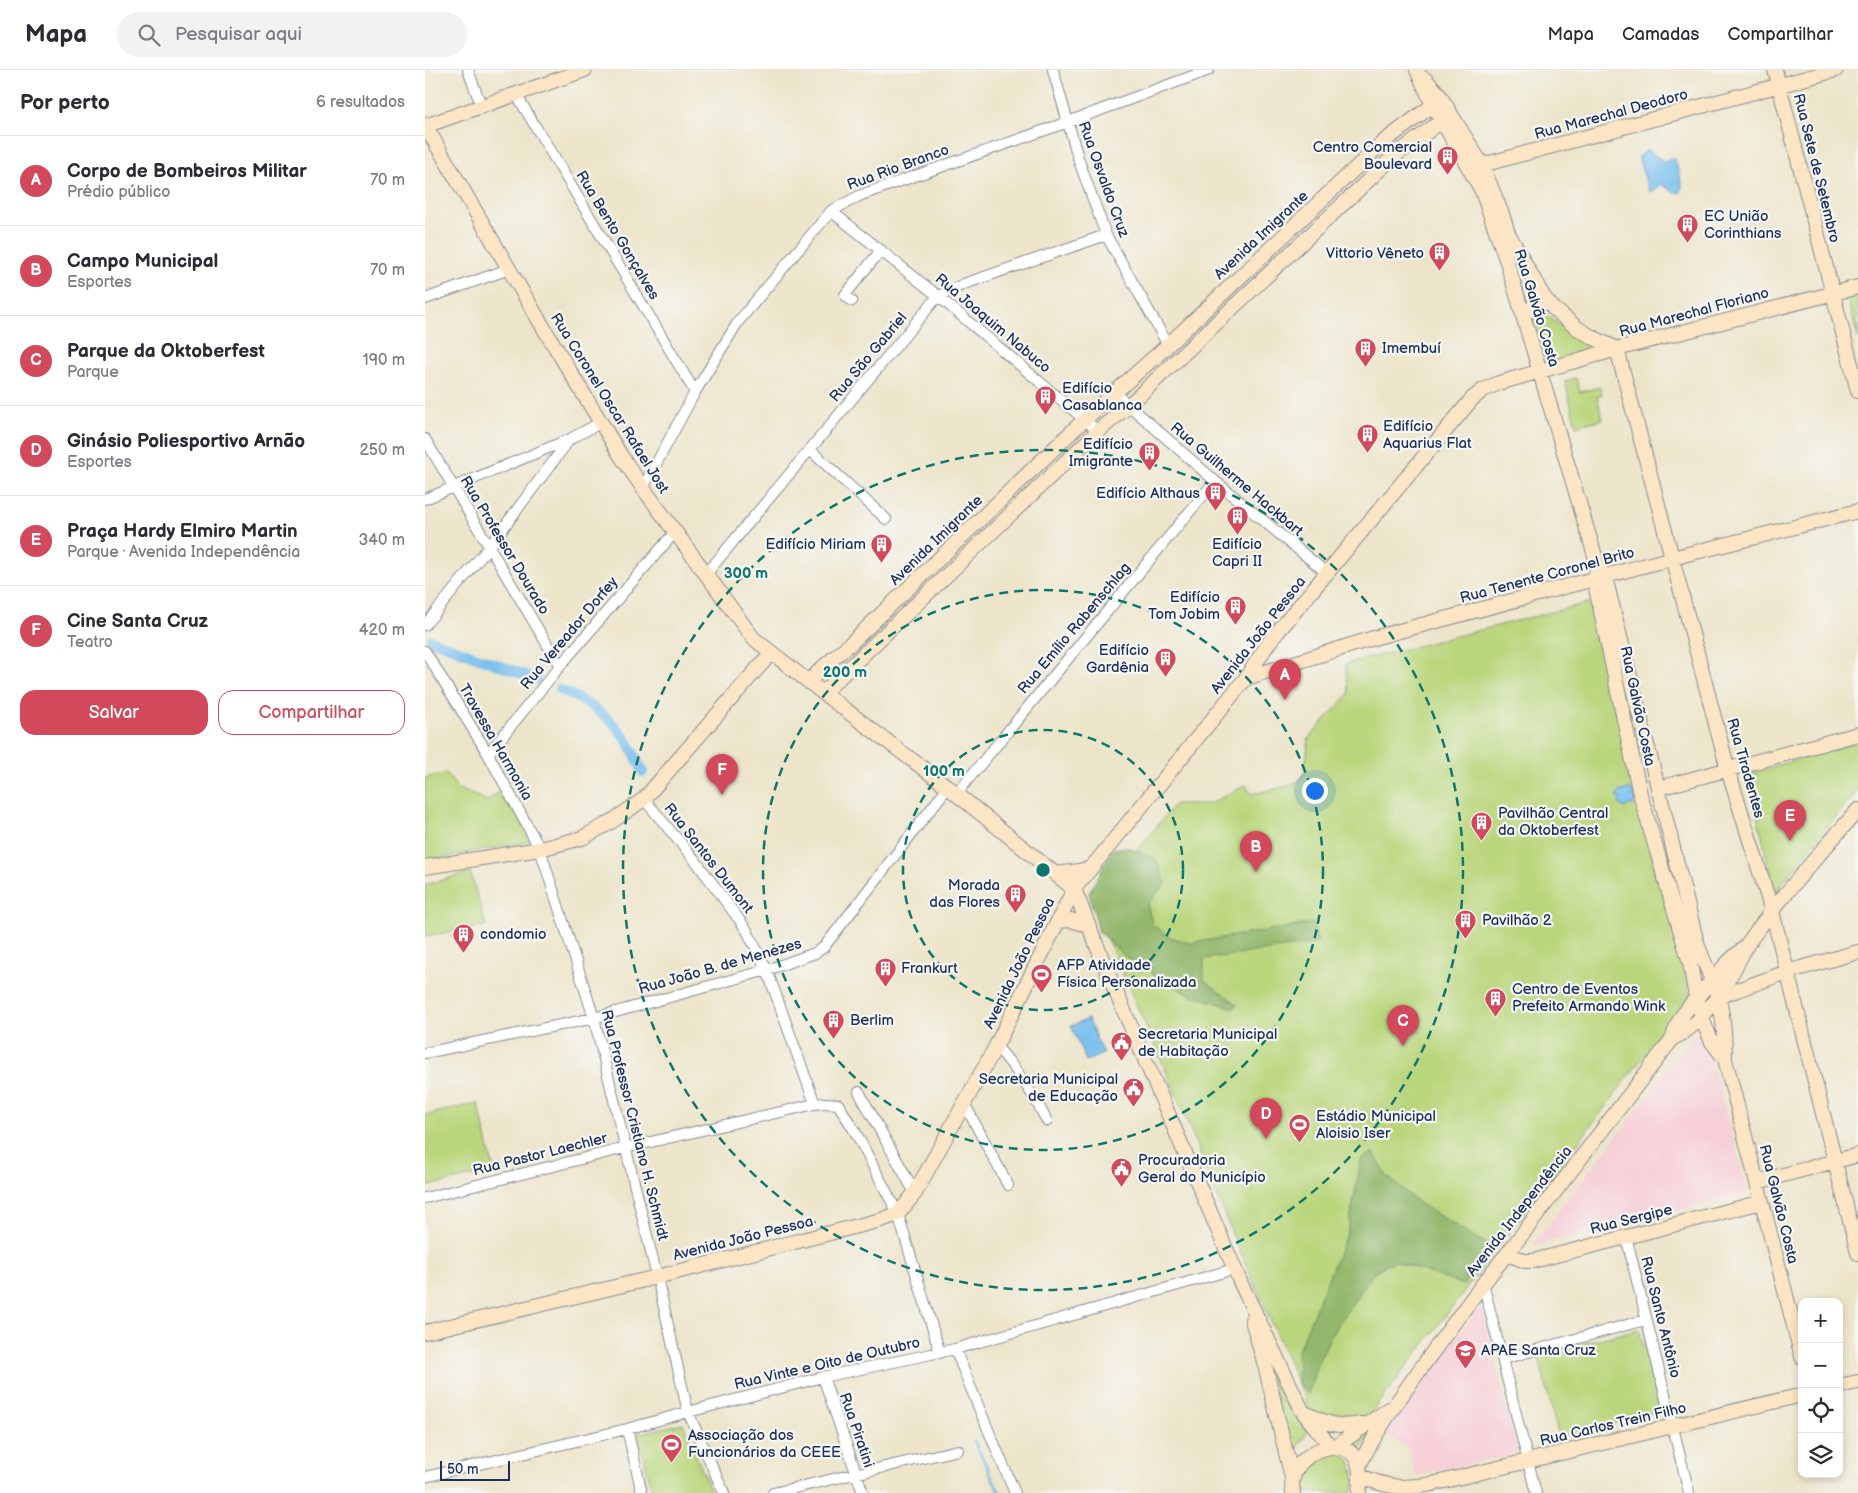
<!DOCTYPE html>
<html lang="pt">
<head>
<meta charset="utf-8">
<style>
  body { margin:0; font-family:"Balsamiq Sans",sans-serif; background:#f2f2f3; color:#2b2b33 }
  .controls { position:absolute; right:15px; bottom:15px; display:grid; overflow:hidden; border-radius:10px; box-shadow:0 2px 8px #0003 }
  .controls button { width:45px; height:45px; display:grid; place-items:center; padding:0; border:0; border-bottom:1px solid #e1e1e2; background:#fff; color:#2b2b33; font:25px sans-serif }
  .scale { position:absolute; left:15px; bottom:12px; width:70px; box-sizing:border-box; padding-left:5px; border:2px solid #1b2f5e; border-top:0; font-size:14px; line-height:18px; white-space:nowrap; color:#1b2f5e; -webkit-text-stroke:4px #f6f6f2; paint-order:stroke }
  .you { position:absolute; left:889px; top:720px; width:18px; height:18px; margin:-12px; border:4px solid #fff; border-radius:50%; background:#1a73e8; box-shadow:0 0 0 8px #1a73e833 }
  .badge { display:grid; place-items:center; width:32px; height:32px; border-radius:50%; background:#d1495b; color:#fff; font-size:16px; font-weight:700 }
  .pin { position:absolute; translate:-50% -41px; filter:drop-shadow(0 1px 2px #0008) }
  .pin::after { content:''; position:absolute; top:26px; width:18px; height:15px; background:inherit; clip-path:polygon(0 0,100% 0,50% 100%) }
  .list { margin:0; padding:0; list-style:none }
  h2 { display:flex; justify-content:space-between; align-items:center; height:65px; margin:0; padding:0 20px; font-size:21px }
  h2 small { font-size:16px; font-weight:400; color:#7c7c81 }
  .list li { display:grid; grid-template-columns:32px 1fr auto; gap:15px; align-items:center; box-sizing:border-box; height:90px; padding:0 20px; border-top:1px solid #e1e1e2 }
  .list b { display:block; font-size:19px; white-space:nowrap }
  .list p { margin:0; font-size:16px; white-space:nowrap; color:#7c7c81 }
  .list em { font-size:16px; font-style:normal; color:#7c7c81 }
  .actions { display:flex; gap:10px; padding:15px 20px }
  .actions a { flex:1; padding:11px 0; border:1px solid #d1495b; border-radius:15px; text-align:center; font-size:18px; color:#d1495b }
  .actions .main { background:#d1495b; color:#fff }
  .icon { flex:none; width:28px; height:28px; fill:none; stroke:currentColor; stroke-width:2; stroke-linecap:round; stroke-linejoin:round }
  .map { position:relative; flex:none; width:1433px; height:1423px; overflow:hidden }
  header { display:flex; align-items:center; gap:30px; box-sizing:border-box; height:70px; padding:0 25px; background:#fff; border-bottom:1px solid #e1e1e2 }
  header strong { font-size:24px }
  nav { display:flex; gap:28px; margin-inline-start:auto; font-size:18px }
  .search { width:350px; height:45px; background:#f2f2f3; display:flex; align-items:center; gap:12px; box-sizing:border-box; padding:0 18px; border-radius:28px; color:#7c7c81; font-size:19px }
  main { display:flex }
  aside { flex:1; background:#fff }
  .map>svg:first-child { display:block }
</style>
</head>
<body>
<header>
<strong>Mapa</strong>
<div class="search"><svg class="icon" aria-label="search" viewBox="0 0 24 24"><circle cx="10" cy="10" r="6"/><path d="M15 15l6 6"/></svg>Pesquisar aqui</div>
<nav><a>Mapa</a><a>Camadas</a><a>Compartilhar</a></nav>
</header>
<main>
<aside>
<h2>Por perto<small>6 resultados</small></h2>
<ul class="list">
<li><span class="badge">A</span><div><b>Corpo de Bombeiros Militar</b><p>Prédio público</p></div><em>70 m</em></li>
<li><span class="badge">B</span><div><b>Campo Municipal</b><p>Esportes</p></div><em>70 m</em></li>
<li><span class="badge">C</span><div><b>Parque da Oktoberfest</b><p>Parque</p></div><em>190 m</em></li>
<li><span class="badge">D</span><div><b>Ginásio Poliesportivo Arnão</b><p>Esportes</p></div><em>250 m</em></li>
<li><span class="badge">E</span><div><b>Praça Hardy Elmiro Martin</b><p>Parque · Avenida Independência</p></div><em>340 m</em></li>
<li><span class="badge">F</span><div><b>Cine Santa Cruz</b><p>Teatro</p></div><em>420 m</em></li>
</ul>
<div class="actions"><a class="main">Salvar</a><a>Compartilhar</a></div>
</aside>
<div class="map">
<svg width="1433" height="1423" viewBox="0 0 1433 1423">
  <rect width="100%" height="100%" fill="#f6f6f2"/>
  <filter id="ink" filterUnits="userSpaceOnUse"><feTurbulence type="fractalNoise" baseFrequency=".02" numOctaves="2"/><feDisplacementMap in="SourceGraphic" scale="10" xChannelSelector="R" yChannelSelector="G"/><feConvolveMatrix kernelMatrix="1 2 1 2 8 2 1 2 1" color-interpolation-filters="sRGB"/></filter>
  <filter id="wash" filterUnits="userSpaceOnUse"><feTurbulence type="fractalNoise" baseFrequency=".0096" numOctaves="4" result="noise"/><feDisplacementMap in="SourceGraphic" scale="20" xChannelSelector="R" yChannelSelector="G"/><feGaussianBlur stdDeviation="1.12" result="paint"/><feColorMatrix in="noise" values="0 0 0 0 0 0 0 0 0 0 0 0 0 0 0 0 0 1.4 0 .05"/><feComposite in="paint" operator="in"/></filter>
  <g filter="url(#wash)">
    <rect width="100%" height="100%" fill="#ede5ca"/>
    <path fill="#f6cfd7" d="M1277,955l46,167 -217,55z
      M1056,1235l37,148 -103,23 -6,-27 -25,-16z"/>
    <path fill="#bad67c" stroke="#6a826d" d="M1433,224v44l-11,-41z
      M1121,245l40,29 18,8 -58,16 -14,-49z
      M1151,308l4,14 20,-5 2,8 -5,2 6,22 -27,7 -11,-45z
      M1171,531l75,306 19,89 -319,417 -20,10 -40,-10 -82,-187 -52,-130 -86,-193 36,-56 7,7 41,-50h34l37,-19 5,9 42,-9 11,-10 5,-37 40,-44 -4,-30z
      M1433,672v48l-83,102 -28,-118z
      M21,703l11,15 31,13 14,-12 29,52 -106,20v-83z
      M45,802l16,54 -61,10v-51z
      M53,1033l16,68 -69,16v-72z
      M1214,1259l21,82 -101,26 -21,-82z
      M845,1304l22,39 16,19 -10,14 -6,14z
      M958,1346l-23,34 -14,-9z
      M258,1353l28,69 -58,1 -16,-59z
      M908,1380c5,2 11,5 14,8 8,9 9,24 5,35h-49c-4,-27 9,-34 30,-43z"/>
    <path fill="#93b76c" stroke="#577365" d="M702,777l29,12 10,24 -19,22 6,20 17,12 21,6 122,-20 5,20 -114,16v21l33,24 -3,4 -46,-14 -36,-20 -2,-10 -22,-5 -29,-27 -10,-39 24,-44z
      M948,1082l14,24 33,28 72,43 -29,38 -68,-24 -19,9 -41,58 -17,34 -10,32 -10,-11 -1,-30 51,-122 13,-71z"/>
    <path fill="#74bded" stroke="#4876a6" d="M1222,80l18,12 8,-5 2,1 7,27 -1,7 -6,1 -14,-9 -8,7h-4l-11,-34z
      M1204,718l6,6 -2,1 3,5 -3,5 -2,1 -1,-2 -5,4 -6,-4 1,-6 -2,1 -1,-3 3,-5h6v-2z
      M663,949l15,35 -17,7 -15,-35z"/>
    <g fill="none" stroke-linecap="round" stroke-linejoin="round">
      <path stroke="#74bded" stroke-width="2.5" d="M549,1371l26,52"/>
      <path stroke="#74bded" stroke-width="10" d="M6,570l105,39
        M134,619c27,12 55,29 70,55 5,9 10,19 14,28"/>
    </g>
  </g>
  <g filter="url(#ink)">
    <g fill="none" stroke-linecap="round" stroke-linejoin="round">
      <defs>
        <path id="street" d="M43,0l13,35
          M628,0l26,91 27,74 62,110
          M91,24l179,298
          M406,141l107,85 160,135
          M0,229l84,-30
          M427,231l-7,-6 36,-45
          M690,323l100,88 113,93
          M0,369l135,227
          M385,380l76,69
          M218,418l52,-96 43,-70 93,-111 30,-16 207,-73 141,-52
          M0,429l145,-60 30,-16
          M281,504l232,-278 26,-12 142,-49
          M0,555l64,-78 81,-108
          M0,581l63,103 52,95 54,169 63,259 31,135 36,81
          M63,684l72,-88 115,-134
          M531,724l259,-313
          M219,729l54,65 48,65 21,41 48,134
          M571,976c21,23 37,48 51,75
          M0,983l169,-35 173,-48 48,-17 9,-6 124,-160
          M434,1022l56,101
          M539,1033l44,82
          M0,1128l200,-50 190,-44 11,-1 12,1 19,31 41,79 42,139
          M1201,1166l63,257
          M1058,1213l53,210
          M530,1279l24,59 36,85
          M1078,1289l142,-39
          M398,1307l40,116
          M202,1359l15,64
          M0,1407l202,-48 61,-17 135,-35 132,-28 279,-80
          M348,1423l185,-43"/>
        <path id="secondary" d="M992,0l16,35 49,86 25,71 91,304 7,11 92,366c6,18 15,35 21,54 6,20 7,42 7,62l77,298
          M1350,0l83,321
          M1000,9l13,14 44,72 20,49 6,19 35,63 10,12 24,20 15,9 25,12 111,421 44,141 86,342
          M0,55l115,197 81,134 22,32 110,150 70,55 125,94 126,102 33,82 135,315 61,126 28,35
          M0,56l160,-56
          M1057,95l354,-95
          M1097,239l11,1 5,-3 -7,-17
          M1172,501l-3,8 46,215 50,169 6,34 9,29 7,16 13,17
          M821,608l131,-41 307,-82 174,-44
          M384,612l12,-13 29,-25 234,-224 84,-75 214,-202 51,-38 8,-4
          M398,623l275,-262 30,-25 265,-249 50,-37
          M1234,718l199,-54
          M0,797l115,-18 42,-11 29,-16 33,-23 127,-146
          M630,804l24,-3 12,-3
          M633,851l13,-1 17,5
          M1293,927l69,-25 71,-20
          M1248,968c34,-15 56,-58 72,-90 7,-12 18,-25 27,-37 27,-35 57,-68 86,-101
          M1332,1112l101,-27
          M1082,1184l18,7h8l229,-59
          M827,1250l13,45 27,113
          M0,1262l232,-55 224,-57 17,-6 17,-21 81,-147 78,-157 172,-211 24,-37 202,-242 11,-9 16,-7 118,-34 241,-62
          M1414,1316l19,-4
          M882,1344c21,10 31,14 55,10
          M911,1376l53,-37
          M934,1396c19,-39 45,-74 70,-109 26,-35 50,-70 78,-103l166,-216c5,-25 24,-39 39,-58 12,-13 19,-23 34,-33
          M935,1406c29,12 42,13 72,8l370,-89
          M868,1423c0,-5 -2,-11 0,-15 6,-28 56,-47 66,-12 2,9 1,18 0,27"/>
      </defs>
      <use href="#street" stroke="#848a94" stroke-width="12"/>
      <use href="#secondary" stroke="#848a94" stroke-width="16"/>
      <use href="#street" stroke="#fff" stroke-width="10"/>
      <use href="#secondary" stroke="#fce5c4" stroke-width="14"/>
    </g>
  </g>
  <g fill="none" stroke="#0f766e" stroke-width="2.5" stroke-dasharray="9 6">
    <circle cx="618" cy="800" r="140"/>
    <circle cx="618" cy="800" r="280"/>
    <circle cx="618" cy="800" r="420"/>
  </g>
  <defs>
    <symbol id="building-pin" viewBox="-11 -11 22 30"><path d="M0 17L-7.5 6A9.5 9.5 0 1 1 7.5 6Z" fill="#d1495b" stroke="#f6f6f2"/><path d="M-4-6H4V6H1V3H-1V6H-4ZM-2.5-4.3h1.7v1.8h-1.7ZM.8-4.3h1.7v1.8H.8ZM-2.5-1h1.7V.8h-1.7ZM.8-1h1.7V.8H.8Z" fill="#fff"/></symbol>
    <symbol id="stadium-pin" viewBox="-11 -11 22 30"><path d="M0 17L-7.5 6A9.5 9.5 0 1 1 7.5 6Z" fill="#d1495b" stroke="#f6f6f2"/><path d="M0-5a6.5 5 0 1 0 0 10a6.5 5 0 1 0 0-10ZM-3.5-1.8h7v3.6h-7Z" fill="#fff"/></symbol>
    <symbol id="civic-pin" viewBox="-11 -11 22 30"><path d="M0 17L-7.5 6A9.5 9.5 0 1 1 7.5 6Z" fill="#d1495b" stroke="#f6f6f2"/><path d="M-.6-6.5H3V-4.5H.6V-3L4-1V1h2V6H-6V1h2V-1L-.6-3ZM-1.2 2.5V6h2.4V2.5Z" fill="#fff"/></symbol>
    <symbol id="school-pin" viewBox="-11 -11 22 30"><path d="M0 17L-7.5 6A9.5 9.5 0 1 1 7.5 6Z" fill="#d1495b" stroke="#f6f6f2"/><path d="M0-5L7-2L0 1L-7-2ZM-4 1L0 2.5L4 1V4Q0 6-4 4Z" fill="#fff"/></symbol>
  </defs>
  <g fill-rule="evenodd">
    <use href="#building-pin" x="1010" y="74" width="25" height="34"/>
    <use href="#building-pin" x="1250" y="142" width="25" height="34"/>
    <use href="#building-pin" x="1002" y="170" width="25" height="34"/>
    <use href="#building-pin" x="928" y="266" width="25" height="34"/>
    <use href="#building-pin" x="608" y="314" width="25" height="34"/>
    <use href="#building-pin" x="930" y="352" width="25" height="34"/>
    <use href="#building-pin" x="712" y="370" width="25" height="34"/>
    <use href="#building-pin" x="778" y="410" width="25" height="34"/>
    <use href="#building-pin" x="800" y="434" width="25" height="34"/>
    <use href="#building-pin" x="444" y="462" width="25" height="34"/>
    <use href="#building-pin" x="798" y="524" width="25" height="34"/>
    <use href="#building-pin" x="728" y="576" width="25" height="34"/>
    <use href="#building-pin" x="1044" y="740" width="25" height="34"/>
    <use href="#building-pin" x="578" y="812" width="25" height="34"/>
    <use href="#building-pin" x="1028" y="838" width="25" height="34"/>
    <use href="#building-pin" x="26" y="852" width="25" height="34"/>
    <use href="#building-pin" x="448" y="886" width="25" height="34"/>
    <use href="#stadium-pin" x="604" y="892" width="25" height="34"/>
    <use href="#building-pin" x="1058" y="916" width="25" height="34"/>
    <use href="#building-pin" x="396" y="938" width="25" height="34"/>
    <use href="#civic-pin" x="684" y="960" width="25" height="34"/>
    <use href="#civic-pin" x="696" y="1006" width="25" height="34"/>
    <use href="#stadium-pin" x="862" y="1042" width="25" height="34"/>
    <use href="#civic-pin" x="684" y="1086" width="25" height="34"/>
    <use href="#school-pin" x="1028" y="1268" width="25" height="34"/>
    <use href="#stadium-pin" x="234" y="1362" width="25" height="34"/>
  </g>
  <g text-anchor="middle" stroke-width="4.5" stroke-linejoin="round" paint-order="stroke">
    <g font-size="15" fill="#1b2f5e" stroke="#f6f6f2">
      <text transform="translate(1186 44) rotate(-15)" y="5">Rua Marechal Deodoro</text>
      <text transform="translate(473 97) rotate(-20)" y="5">Rua Rio Branco</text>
      <text transform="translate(1392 98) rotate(76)" y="5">Rua Sete de Setembro</text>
      <text transform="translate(679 109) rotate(70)" y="5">Rua Osvaldo Cruz</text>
      <text transform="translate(193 165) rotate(59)" y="5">Rua Bento Gonçalves</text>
      <text transform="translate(836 165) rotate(-43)" y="5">Avenida Imigrante</text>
      <text transform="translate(1112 238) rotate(73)" y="5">Rua Galvão Costa</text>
      <text transform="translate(1269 242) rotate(-15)" y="5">Rua Marechal Floriano</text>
      <text transform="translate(568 253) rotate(40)" y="5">Rua Joaquim Nabuco</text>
      <text transform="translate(443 287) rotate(-50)" y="5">Rua São Gabriel</text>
      <text transform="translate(185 333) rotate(58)" y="5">Rua Coronel Oscar Rafael Jost</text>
      <text transform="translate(812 409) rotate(40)" y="5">Rua Guilherme Hackbart</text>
      <text transform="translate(511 470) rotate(-44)" y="5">Avenida Imigrante</text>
      <text transform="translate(80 475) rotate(59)" y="5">Rua Professor Dourado</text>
      <text transform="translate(1122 505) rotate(-15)" y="5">Rua Tenente Coronel Brito</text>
      <text transform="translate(649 558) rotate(-50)" y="5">Rua Emílio Rabenschlag</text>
      <text transform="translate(144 563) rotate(-50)" y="5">Rua Vereador Dorfey</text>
      <text transform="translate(833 565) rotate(-52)" y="5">Avenida João Pessoa</text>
      <text transform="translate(1213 636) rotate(78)" y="5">Rua Galvão Costa</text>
      <text transform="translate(71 672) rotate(60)" y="5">Travessa Harmonia</text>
      <text transform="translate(1321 698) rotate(74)" y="5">Rua Tiradentes</text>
      <text transform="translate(284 788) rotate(52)" y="5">Rua Santos Dumont</text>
      <text transform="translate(594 893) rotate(-64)" y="5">Avenida João Pessoa</text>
      <text transform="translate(295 896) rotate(-16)" y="5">Rua João B. de Menezes</text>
      <text transform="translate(210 1055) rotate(76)" y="5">Rua Professor Cristiano H. Schmidt</text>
      <text transform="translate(115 1084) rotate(-14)" y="5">Rua Pastor Laechler</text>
      <text transform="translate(1354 1134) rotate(76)" y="5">Rua Galvão Costa</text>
      <text transform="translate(1094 1141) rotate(-52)" y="5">Avenida Independência</text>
      <text transform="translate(1206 1149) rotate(-14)" y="5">Rua Sergipe</text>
      <text transform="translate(318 1168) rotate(-14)" y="5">Avenida João Pessoa</text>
      <text transform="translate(1236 1247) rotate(76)" y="5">Rua Santo Antônio</text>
      <text transform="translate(402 1293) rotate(-13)" y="5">Rua Vinte e Oito de Outubro</text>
      <text transform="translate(1188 1354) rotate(-13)" y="5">Rua Carlos Trein Filho</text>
      <text transform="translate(432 1360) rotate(71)" y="5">Rua Piratini</text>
    </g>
    <g font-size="15" fill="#1b2f5e" stroke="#f6f6f2" text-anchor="start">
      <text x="1007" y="82" text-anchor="end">Centro Comercial<tspan x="1007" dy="17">Boulevard</tspan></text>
      <text x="1279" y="151">EC União<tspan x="1279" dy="17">Corinthians</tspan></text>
      <text x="999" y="188" text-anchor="end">Vittorio Vêneto</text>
      <text x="957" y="283">Imembuí</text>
      <text x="637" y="323">Edifício<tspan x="637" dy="17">Casablanca</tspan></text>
      <text x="958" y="361">Edifício<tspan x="958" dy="17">Aquarius Flat</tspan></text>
      <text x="708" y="379" text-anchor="end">Edifício<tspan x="708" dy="17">Imigrante</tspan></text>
      <text x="775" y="428" text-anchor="end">Edifício Althaus</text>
      <text x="441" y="479" text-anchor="end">Edifício Miriam</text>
      <text x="812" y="479" text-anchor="middle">Edifício<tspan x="812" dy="17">Capri II</tspan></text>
      <text x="795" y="532" text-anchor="end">Edifício<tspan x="795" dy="17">Tom Jobim</tspan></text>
      <text x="724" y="585" text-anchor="end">Edifício<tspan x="724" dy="17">Gardênia</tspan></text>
      <text x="1073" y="748">Pavilhão Central<tspan x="1073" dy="17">da Oktoberfest</tspan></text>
      <text x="575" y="820" text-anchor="end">Morada<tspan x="575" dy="17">das Flores</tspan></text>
      <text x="1057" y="855">Pavilhão 2</text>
      <text x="55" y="869">condomio</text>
      <text x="632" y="900">AFP Atividade<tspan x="632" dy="17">Física Personalizada</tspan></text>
      <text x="476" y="903">Frankurt</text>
      <text x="1087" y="924">Centro de Eventos<tspan x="1087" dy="17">Prefeito Armando Wink</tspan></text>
      <text x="425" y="955">Berlim</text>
      <text x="713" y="969">Secretaria Municipal<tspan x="713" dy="17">de Habitação</tspan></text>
      <text x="693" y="1014" text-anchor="end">Secretaria Municipal<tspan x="693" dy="17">de Educação</tspan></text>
      <text x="891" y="1051">Estádio Municipal<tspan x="891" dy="17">Aloisio Iser</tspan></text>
      <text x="713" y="1095">Procuradoria<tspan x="713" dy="17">Geral do Município</tspan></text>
      <text x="1056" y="1285">APAE Santa Cruz</text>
      <text x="263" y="1370">Associação dos<tspan x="263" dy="17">Funcionários da CEEE</tspan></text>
    </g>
  </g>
  <circle cx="618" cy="800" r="8" fill="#0f766e" stroke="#f6f6f2" stroke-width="2.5"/>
  <g font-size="15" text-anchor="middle" font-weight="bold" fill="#0f766e" stroke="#f6f6f2" stroke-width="4.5" stroke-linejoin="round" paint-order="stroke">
    <text x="321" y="508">300 m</text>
    <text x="420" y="607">200 m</text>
    <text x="519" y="706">100 m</text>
  </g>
</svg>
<div class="controls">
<button>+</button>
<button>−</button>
<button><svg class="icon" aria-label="locate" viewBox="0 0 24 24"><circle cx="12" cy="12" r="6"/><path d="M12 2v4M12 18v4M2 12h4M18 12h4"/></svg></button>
<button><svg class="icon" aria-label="layers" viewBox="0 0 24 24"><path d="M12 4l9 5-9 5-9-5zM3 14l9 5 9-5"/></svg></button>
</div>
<div class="scale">50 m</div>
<div class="you"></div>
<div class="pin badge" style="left:860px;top:630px">A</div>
<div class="pin badge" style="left:831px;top:802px">B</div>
<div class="pin badge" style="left:978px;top:976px">C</div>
<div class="pin badge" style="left:841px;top:1069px">D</div>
<div class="pin badge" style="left:1365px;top:771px">E</div>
<div class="pin badge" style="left:297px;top:725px">F</div>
</div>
</main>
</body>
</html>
